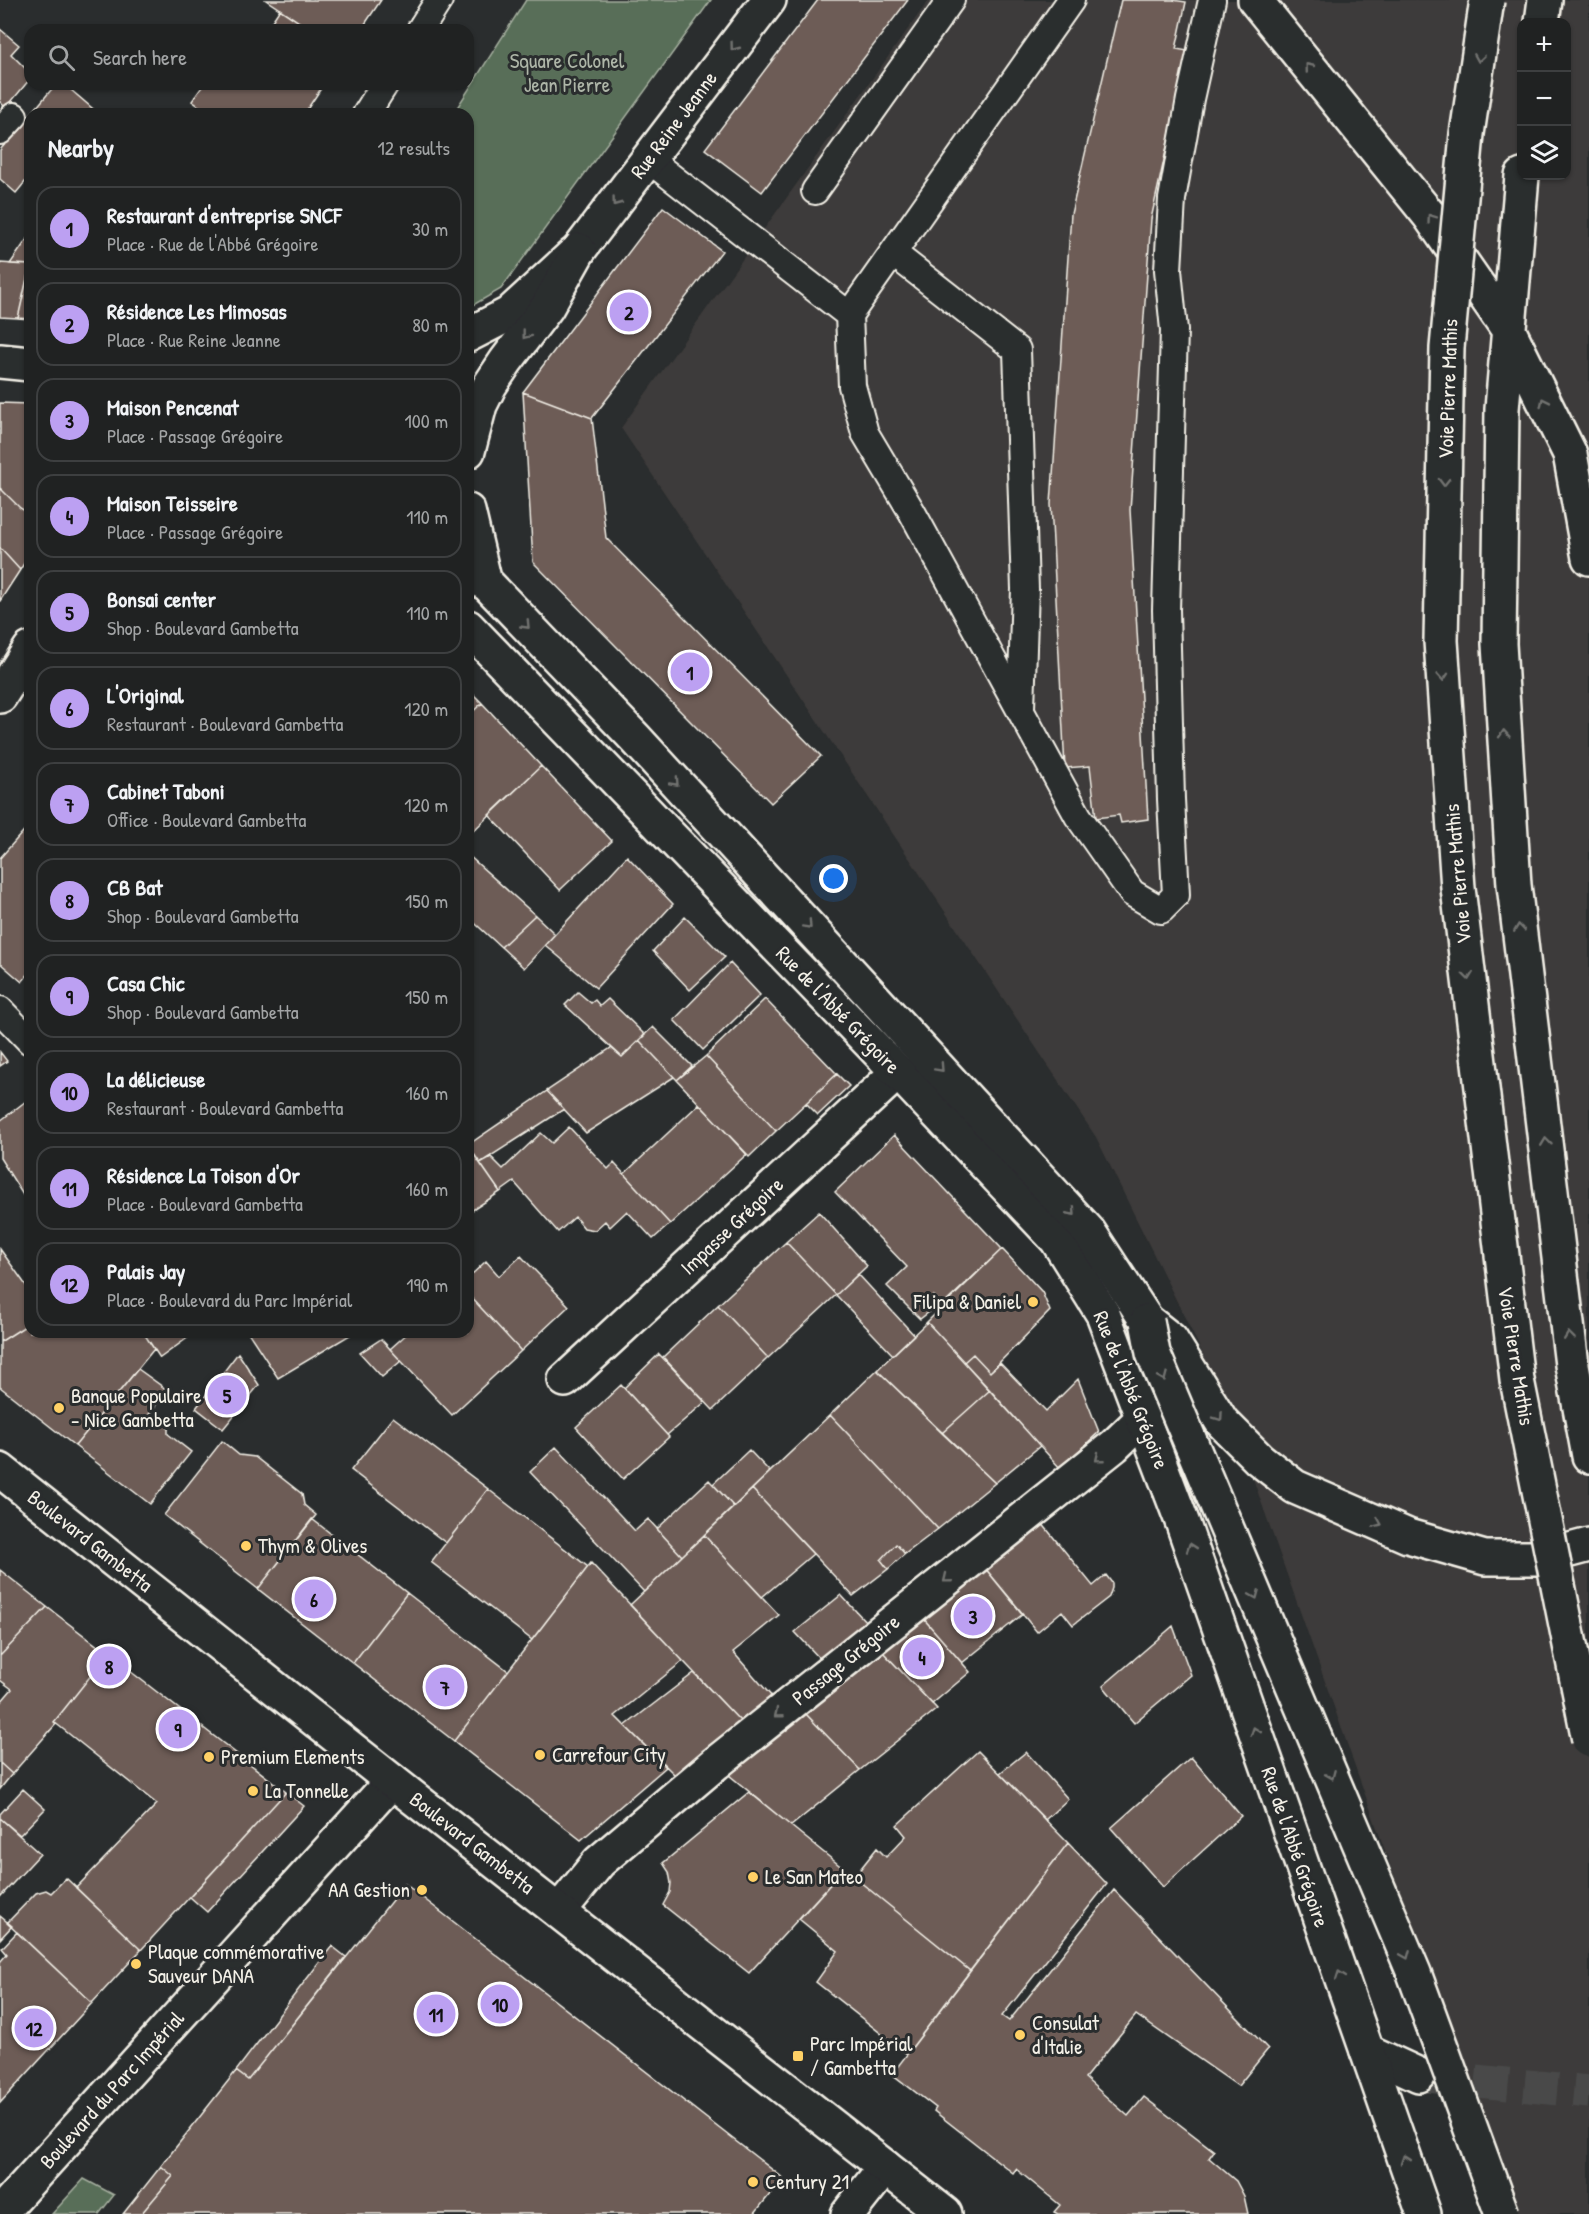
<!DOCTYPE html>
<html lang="en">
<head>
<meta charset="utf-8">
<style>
  body { margin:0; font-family:"Patrick Hand",sans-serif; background:#282a2a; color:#f1f3f6 }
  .controls { position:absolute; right:18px; top:18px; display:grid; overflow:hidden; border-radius:12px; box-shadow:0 2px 4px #0004 }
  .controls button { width:54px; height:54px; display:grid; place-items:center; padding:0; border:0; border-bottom:2px solid #3d3f40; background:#202222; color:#f1f3f6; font:30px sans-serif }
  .you { position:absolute; left:834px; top:879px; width:21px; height:21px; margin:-15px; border:4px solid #fff; border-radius:50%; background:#1a73e8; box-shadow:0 0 0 9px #1a73e833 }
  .badge { display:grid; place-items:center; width:39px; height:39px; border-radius:50%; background:#bca0f2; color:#111; font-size:20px; font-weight:700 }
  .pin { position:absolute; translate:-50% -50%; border:3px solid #fff; box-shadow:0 2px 6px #0006 }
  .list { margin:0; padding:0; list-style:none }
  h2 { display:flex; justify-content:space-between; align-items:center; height:78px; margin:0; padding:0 24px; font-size:26px }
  h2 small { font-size:20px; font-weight:400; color:#a2a4a5 }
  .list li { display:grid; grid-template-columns:39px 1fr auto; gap:18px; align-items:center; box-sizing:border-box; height:84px; margin:0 12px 12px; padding:0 12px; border:2px solid #3d3f40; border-radius:18px }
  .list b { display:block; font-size:22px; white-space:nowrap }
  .list p { margin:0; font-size:20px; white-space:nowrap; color:#a2a4a5 }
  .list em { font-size:20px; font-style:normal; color:#a2a4a5 }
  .icon { flex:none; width:33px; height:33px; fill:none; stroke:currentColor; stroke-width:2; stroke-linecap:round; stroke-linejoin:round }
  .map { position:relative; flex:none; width:1589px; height:2214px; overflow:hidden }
  .search { position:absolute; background:#202222; box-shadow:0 2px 4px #0004; left:24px; top:24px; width:450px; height:66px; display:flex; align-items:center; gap:15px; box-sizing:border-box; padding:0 21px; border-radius:18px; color:#a2a4a5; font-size:22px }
  .panel { position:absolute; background:#202222; box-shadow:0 2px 4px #0004; left:24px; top:108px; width:450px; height:1230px; border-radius:18px }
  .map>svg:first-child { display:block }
</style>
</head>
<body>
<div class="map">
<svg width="1589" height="2214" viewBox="0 0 1589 2214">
  <rect width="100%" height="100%" fill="#2a2d2e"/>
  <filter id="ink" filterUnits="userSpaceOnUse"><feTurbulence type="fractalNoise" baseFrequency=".0167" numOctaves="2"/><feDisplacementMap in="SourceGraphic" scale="12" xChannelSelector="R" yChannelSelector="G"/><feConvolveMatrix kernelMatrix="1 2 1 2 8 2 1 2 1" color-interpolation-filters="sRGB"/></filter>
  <g filter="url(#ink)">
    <path fill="#3e3b3a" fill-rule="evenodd" d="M929,0h660v2214h-75l-290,-817 -128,-260 -475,-709zM1522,22h44v154h-44z"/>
    <path fill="#596e59" stroke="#a6b0a0" stroke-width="1.5" d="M526,0h185l-210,289 -33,19v-194h-15z
      M84,2179l30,16 -15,19h-47z"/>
    <path fill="#6d5b56" stroke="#f4f1e8" stroke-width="1.5" d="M266,0h115l-20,30h-50z
      M818,0h90l-146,192 -57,-43z
      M1121,0h52l13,2 -10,47 12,2 -37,168 -21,291 18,309 -27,4 -2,-8 -23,3 -6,-52 -25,2 -14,-264 20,-290z
      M280,9l31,21h-45z
      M0,29l19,16 -8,9 19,19v6l-24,29 -6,-6z
      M56,84h8l35,30h-68z
      M204,84h120l-20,30h-94l-18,-13z
      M30,115v61l-14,17 -16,-14v-29z
      M663,207l59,44 -130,167 -69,-26z
      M30,235v30l-20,-1z
      M0,263l30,2 -12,53 -18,-1z
      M30,266v53l-12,-1z
      M523,392l69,26 14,120 215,218 -50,47 -238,-241z
      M0,403l30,1v110l-10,-6 -20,-20z
      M0,488l20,20 10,6v40l-10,16 -20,-22z
      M0,548l20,22 -20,31z
      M468,689l14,14 -14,13z
      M482,703l59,63 -69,66 -4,-4v-112z
      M541,766l71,75 -52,49 -71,-75z
      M30,824v148l-8,10 -22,-19v-105z
      M468,855l67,60 -34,32 -33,-30z
      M627,856l46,48 -77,84 -51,-43z
      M535,915l20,19 -31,34 -23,-21z
      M685,917l40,40 -35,33 -37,-39z
      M730,963l30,32 -57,55 -29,-30z
      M578,992l13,11 4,-3 5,6 8,-7 37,36 -23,22 -57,-52z
      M765,999l72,75 -61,57 -70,-75z
      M653,1027l39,39 -15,14 -38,-40z
      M639,1040l35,37 -88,56 -39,-42 64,-43 11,9z
      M0,1052l7,9 -7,5z
      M706,1056l70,75 -27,26 -72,-77z
      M837,1074l12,12 -31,29 -12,-12z
      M547,1091l17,18 -84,54 -12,-18z
      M30,1098v104l-2,1 -28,-45v-37z
      M699,1104l48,50 -77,70 -46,-50z
      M569,1127l39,42 6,-6 56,61 -17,15 -26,-28 -17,16 -5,-6 -10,9 -11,-2 -9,-11 -17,15 -44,-50 -14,10 -20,-29 11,-6 12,12 38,-36 11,10z
      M894,1135l108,114 -60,57 -8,-10 -5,16 -9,7 -33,-33 20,-19 -72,-75z
      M468,1146l32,46 -32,21z
      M819,1212l48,54 -31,29 -50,-53z
      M786,1242l50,53 -68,63 -50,-53z
      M0,1249l30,42v32l-30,19z
      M1002,1249l40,43 8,19 -60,61 -17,-18 -9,8 -37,-40z
      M521,1256l48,50 -48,45 -53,-57v-16l18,-17 13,15z
      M858,1274l56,61 -21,20 -57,-60z
      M468,1294l53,57 -69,64 -62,-66 19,-17h59z
      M718,1305l50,53 -55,52 -50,-53z
      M927,1322l63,68 -48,43 -65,-63z
      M30,1323v9h113l11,17 -79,97 -75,-59v-45z
      M148,1332h34l4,7 -26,19 -15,-23z
      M182,1332h14l-10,7z
      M248,1332h107l-77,46z
      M381,1339l20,22 -19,16 -22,-24z
      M238,1353l21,32 -36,44 -27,-21z
      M659,1354l46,48 -38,33 -43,-47z
      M973,1354l17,18 10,-9 46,48 32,-32 21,53 -39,36 -96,-106z
      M138,1369l29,21 -20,27 9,-2 12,9v10l23,18 -41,52 -75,-58z
      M877,1370l118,113 -57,46 -108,-114z
      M621,1385l48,52 -46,42 -47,-52z
      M990,1390l50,56 -45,37 -53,-50z
      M830,1415l108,114 -33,25 -9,-10 -15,16 7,9 -35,27 -101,-107z
      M393,1417l95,72 -42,54 -95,-73z
      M222,1441l17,14 16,2 47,37 2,11 12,10 -58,74 -94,-74z
      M556,1447l79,84 13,-12 34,37 -38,36 -114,-120z
      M749,1450l21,22 -36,35 -21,-23z
      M709,1480l25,27 -52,49 -25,-27z
      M488,1489l100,78 -56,73 -101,-78z
      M752,1489l61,65 -51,43 -58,-62z
      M312,1519l95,74 -54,70 -95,-74z
      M1041,1522l52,64 13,-11 6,8v5l-3,9 -36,28 -11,-14 -25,21 -52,-64z
      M704,1535l75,80 -46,37 40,46 -31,25 -112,-118z
      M896,1544l9,10 -17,15 -7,-9z
      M591,1563l92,98 -68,55 51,51 -85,73 -127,-99z
      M985,1568l38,46 -61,49 -39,-45z
      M0,1570l47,37 -47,49z
      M407,1593l101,78 -54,70 -101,-78z
      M841,1595l25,27 -45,38 -26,-28z
      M47,1607l61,47 -54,68 2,2 -44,50 -12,-11v-60l12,-14 -12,-9v-24z
      M923,1618l47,54 -38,32 -50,-53z
      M1173,1626l18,49 -57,48 -31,-37z
      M882,1651l55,58 -77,61 -55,-57z
      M108,1654l178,138 -145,158 -65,-62 81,-84 -103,-82z
      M694,1673l48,50 -66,53 -51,-50z
      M805,1713l55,57 -69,56 -62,-51z
      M978,1751l90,92 -98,128 -116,-94 23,-29 9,9 20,-21 -9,-11z
      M1026,1752l42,47 -23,21 -45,-47z
      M1191,1757l50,59 -78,71 -52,-59z
      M0,1763l12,11 -12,15z
      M23,1789l22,20 -25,26 -20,-17v-4z
      M286,1792l18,14 -97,106 -17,-15z
      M749,1792l95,77 -95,104 -86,-68 7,-13 1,-9 -2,-11 -6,-9z
      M0,1818l40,36 -40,43z
      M1068,1843l39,41 -105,132 7,5 105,-131 154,159 -30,37 -102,-71 -51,63 43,38 16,-19 70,54 -5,7 27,23 8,15 4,18h-190l-4,-2 6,-7 -44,-36 -3,4 -79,-62 2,-3 -44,-34z
      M844,1869l126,102 -63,83 -91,-72 22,-31 -39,-32z
      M66,1878l75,72 -49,53 -85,-80 29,-30 10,-3 5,3z
      M405,1884l378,294 -29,36h-613l32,-38 -12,-10 75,-95 12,9z
      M0,1916l12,10 -12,13z
      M17,1932l75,71 -92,100v-141l7,-8 -5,-6z
      M332,1946l14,11 -98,123 -12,-9z
      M161,2166l12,10 -32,38h-18z"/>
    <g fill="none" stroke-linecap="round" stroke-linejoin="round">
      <path stroke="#484a4a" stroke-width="33" stroke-dasharray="33 16" stroke-linecap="butt" d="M1427,2076l162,16"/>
      <defs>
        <path id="service" d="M420,30l19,-30
          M366,114l19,-30
          M0,131l14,-15
          M648,159l201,156 222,-315
          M815,191l136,-191
          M893,253l124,97 8,239 -4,119
          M849,315l3,71 13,47 47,79 166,304 54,77 29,17 15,-15 -5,-96 -5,-189 8,-280 -6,-60 4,-71 18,-100 22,-99
          M0,1010l30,31"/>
        <path id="minor" d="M468,335l41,-21 64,-59
          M0,361l30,3
          M0,696l30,-47
          M565,1380l333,-308
          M559,1911l40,-49 117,-99 398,-317 29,-28
          M1367,2051l52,24
          M0,2213l392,-432
          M848,2214l37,-47"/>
        <path id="tertiary" d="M468,627l430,445 159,168 46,74 80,210 241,690"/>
        <path id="secondary" d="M579,250l190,-250"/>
        <path id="primary" d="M0,1470l392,311 553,433"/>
        <path id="trunk" d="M1255,0l174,215 79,114 62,125 19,104
          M1542,22l3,-22
          M1522,176l-20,233 -3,235 15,241 58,480 17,91
          M468,451l12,-46 10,-20 16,-24 41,-54 32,-57
          M468,511l17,72
          M468,564l168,175 453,493 58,89 24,19 51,82 37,37 36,28 113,49 77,22h55l49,-13"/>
      </defs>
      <use href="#service" stroke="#f4f1e8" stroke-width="30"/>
      <use href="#minor" stroke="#f4f1e8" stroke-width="38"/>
      <use href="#tertiary" stroke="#f4f1e8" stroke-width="38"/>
      <use href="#secondary" stroke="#f4f1e8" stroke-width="38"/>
      <use href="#primary" stroke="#f4f1e8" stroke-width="38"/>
      <use href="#trunk" stroke="#f4f1e8" stroke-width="38"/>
      <use href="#service" stroke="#2a2d2e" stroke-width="26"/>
      <use href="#minor" stroke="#2a2d2e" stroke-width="33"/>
      <use href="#tertiary" stroke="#2a2d2e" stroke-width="33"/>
      <use href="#secondary" stroke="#2a2d2e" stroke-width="33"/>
      <use href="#primary" stroke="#2a2d2e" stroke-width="33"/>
      <use href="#trunk" stroke="#2a2d2e" stroke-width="33"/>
      <defs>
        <path id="trunk-bridge" d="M1487,0l-20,134 -20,214 -6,293 17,247 59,492 72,360
          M1147,1321l6,32 261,620 88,241"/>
      </defs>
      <use href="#trunk-bridge" stroke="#f4f1e8" stroke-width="38" stroke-linecap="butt"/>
      <use href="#trunk-bridge" stroke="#2a2d2e" stroke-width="33"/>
    </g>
    <defs><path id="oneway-chevron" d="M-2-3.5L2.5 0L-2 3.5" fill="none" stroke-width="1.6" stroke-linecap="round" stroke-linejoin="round" transform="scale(1.5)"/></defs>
    <g stroke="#71726f">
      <use href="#oneway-chevron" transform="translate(734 47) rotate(127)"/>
      <use href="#oneway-chevron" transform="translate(1479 58) rotate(99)"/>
      <use href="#oneway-chevron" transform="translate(1309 67) rotate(-129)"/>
      <use href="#oneway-chevron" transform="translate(616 202) rotate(127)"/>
      <use href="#oneway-chevron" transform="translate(1431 218) rotate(-126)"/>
      <use href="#oneway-chevron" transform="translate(526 335) rotate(128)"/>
      <use href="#oneway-chevron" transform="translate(1544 402) rotate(-116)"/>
      <use href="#oneway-chevron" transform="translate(1444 482) rotate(91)"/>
      <use href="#oneway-chevron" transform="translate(526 625) rotate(46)"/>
      <use href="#oneway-chevron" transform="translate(1443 677) rotate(86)"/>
      <use href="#oneway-chevron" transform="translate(1504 734) rotate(-94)"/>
      <use href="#oneway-chevron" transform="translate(675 782) rotate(47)"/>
      <use href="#oneway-chevron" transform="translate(808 925) rotate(47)"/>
      <use href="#oneway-chevron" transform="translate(1519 928) rotate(-97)"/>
      <use href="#oneway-chevron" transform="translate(1468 976) rotate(83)"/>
      <use href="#oneway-chevron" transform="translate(940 1068) rotate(47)"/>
      <use href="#oneway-chevron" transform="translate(1546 1142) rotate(-97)"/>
      <use href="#oneway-chevron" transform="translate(1072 1212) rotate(48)"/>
      <use href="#oneway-chevron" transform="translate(1569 1336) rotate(-97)"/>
      <use href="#oneway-chevron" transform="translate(1163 1377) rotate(67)"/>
      <use href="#oneway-chevron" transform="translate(1219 1417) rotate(55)"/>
      <use href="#oneway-chevron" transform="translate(1099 1458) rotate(141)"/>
      <use href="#oneway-chevron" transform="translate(1378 1523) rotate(23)"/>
      <use href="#oneway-chevron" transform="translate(1191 1547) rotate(-109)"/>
      <use href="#oneway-chevron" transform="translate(947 1579) rotate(141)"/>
      <use href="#oneway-chevron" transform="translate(1255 1595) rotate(67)"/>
      <use href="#oneway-chevron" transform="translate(778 1714) rotate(141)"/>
      <use href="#oneway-chevron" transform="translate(1255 1731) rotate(-109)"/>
      <use href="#oneway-chevron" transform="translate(1331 1775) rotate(67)"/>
      <use href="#oneway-chevron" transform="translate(1406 1955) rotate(67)"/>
      <use href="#oneway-chevron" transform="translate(1340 1975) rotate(-110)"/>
      <use href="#oneway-chevron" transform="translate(1405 2159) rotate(-109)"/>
    </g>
  </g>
  <g fill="#ffd166" stroke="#2a2d2e" stroke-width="2">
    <circle cx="1033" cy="1302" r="6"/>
    <circle cx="59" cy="1408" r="6"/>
    <circle cx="246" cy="1546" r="6"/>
    <circle cx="540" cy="1755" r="6"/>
    <circle cx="209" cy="1757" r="6"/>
    <circle cx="253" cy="1791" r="6"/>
    <circle cx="753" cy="1877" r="6"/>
    <circle cx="422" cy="1890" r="6"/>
    <circle cx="136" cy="1964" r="6"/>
    <circle cx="1020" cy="2035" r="6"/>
    <rect x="792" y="2050" width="12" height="12" rx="3"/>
    <circle cx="753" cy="2182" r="6"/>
  </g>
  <g text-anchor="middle" stroke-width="6" stroke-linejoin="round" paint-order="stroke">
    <g font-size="21" fill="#aeb6a8" stroke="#2a2d2e">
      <text x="567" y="68">Square Colonel<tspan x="567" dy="24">Jean Pierre</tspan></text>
    </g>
    <g font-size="21" fill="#f4f1e8" stroke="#2a2d2e">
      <text transform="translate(674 125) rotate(-53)" y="7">Rue Reine Jeanne</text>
      <text transform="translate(1448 389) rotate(-88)" y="7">Voie Pierre Mathis</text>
      <text transform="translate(1458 874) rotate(-95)" y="7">Voie Pierre Mathis</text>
      <text transform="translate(838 1010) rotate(46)" y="7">Rue de l'Abbé Grégoire</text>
      <text transform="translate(732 1226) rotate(-43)" y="7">Impasse Grégoire</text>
      <text transform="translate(1516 1356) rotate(81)" y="7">Voie Pierre Mathis</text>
      <text transform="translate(1131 1390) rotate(68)" y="7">Rue de l'Abbé Grégoire</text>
      <text transform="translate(90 1541) rotate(38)" y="7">Boulevard Gambetta</text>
      <text transform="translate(846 1660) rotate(-39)" y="7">Passage Grégoire</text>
      <text transform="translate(472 1843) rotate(38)" y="7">Boulevard Gambetta</text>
      <text transform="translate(1295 1847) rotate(71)" y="7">Rue de l'Abbé Grégoire</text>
      <text transform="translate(112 2090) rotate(-48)" y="7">Boulevard du Parc Impérial</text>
    </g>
    <g font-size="21" fill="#f4f1e8" stroke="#2a2d2e" text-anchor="start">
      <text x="1021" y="1309" text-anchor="end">Filipa &amp; Daniel</text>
      <text x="71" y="1403">Banque Populaire<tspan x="71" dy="24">- Nice Gambetta</tspan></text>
      <text x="258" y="1553">Thym &amp; Olives</text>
      <text x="552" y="1762">Carrefour City</text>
      <text x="221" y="1764">Premium Elements</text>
      <text x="265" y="1798">La Tonnelle</text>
      <text x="765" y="1884">Le San Mateo</text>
      <text x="410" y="1897" text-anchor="end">AA Gestion</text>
      <text x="148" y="1959">Plaque commémorative<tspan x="148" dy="24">Sauveur DANA</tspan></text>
      <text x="1032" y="2030">Consulat<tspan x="1032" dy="24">d'Italie</tspan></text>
      <text x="810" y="2051">Parc Impérial<tspan x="810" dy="24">/ Gambetta</tspan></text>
      <text x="765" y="2189">Century 21</text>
    </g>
  </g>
</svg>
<div class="controls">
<button>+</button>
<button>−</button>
<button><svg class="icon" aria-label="layers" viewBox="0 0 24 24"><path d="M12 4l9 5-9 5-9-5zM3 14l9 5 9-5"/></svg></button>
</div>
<div class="you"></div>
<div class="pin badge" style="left:690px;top:672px">1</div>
<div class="pin badge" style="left:629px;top:312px">2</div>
<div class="pin badge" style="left:973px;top:1616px">3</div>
<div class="pin badge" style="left:922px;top:1657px">4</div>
<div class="pin badge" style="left:227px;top:1395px">5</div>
<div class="pin badge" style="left:314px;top:1599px">6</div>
<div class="pin badge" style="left:445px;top:1687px">7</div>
<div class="pin badge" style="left:109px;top:1666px">8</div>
<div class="pin badge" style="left:178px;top:1729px">9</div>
<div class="pin badge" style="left:500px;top:2004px">10</div>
<div class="pin badge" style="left:436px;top:2014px">11</div>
<div class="pin badge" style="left:34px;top:2028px">12</div>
<div class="search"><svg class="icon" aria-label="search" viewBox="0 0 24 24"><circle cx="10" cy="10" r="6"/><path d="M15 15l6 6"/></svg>Search here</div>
<section class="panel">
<h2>Nearby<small>12 results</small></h2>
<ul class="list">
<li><span class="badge">1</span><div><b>Restaurant d'entreprise SNCF</b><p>Place · Rue de l'Abbé Grégoire</p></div><em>30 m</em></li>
<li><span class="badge">2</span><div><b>Résidence Les Mimosas</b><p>Place · Rue Reine Jeanne</p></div><em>80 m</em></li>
<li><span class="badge">3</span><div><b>Maison Pencenat</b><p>Place · Passage Grégoire</p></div><em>100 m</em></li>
<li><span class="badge">4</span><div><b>Maison Teisseire</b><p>Place · Passage Grégoire</p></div><em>110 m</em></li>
<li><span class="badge">5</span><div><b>Bonsai center</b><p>Shop · Boulevard Gambetta</p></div><em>110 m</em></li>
<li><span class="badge">6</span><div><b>L'Original</b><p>Restaurant · Boulevard Gambetta</p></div><em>120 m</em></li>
<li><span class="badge">7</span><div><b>Cabinet Taboni</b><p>Office · Boulevard Gambetta</p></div><em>120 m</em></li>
<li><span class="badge">8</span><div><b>CB Bat</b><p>Shop · Boulevard Gambetta</p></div><em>150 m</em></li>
<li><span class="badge">9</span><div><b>Casa Chic</b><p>Shop · Boulevard Gambetta</p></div><em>150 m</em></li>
<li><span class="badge">10</span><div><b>La délicieuse</b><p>Restaurant · Boulevard Gambetta</p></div><em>160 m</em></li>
<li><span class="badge">11</span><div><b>Résidence La Toison d'Or</b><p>Place · Boulevard Gambetta</p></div><em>160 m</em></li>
<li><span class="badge">12</span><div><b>Palais Jay</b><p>Place · Boulevard du Parc Impérial</p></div><em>190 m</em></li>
</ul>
</section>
</div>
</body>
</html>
